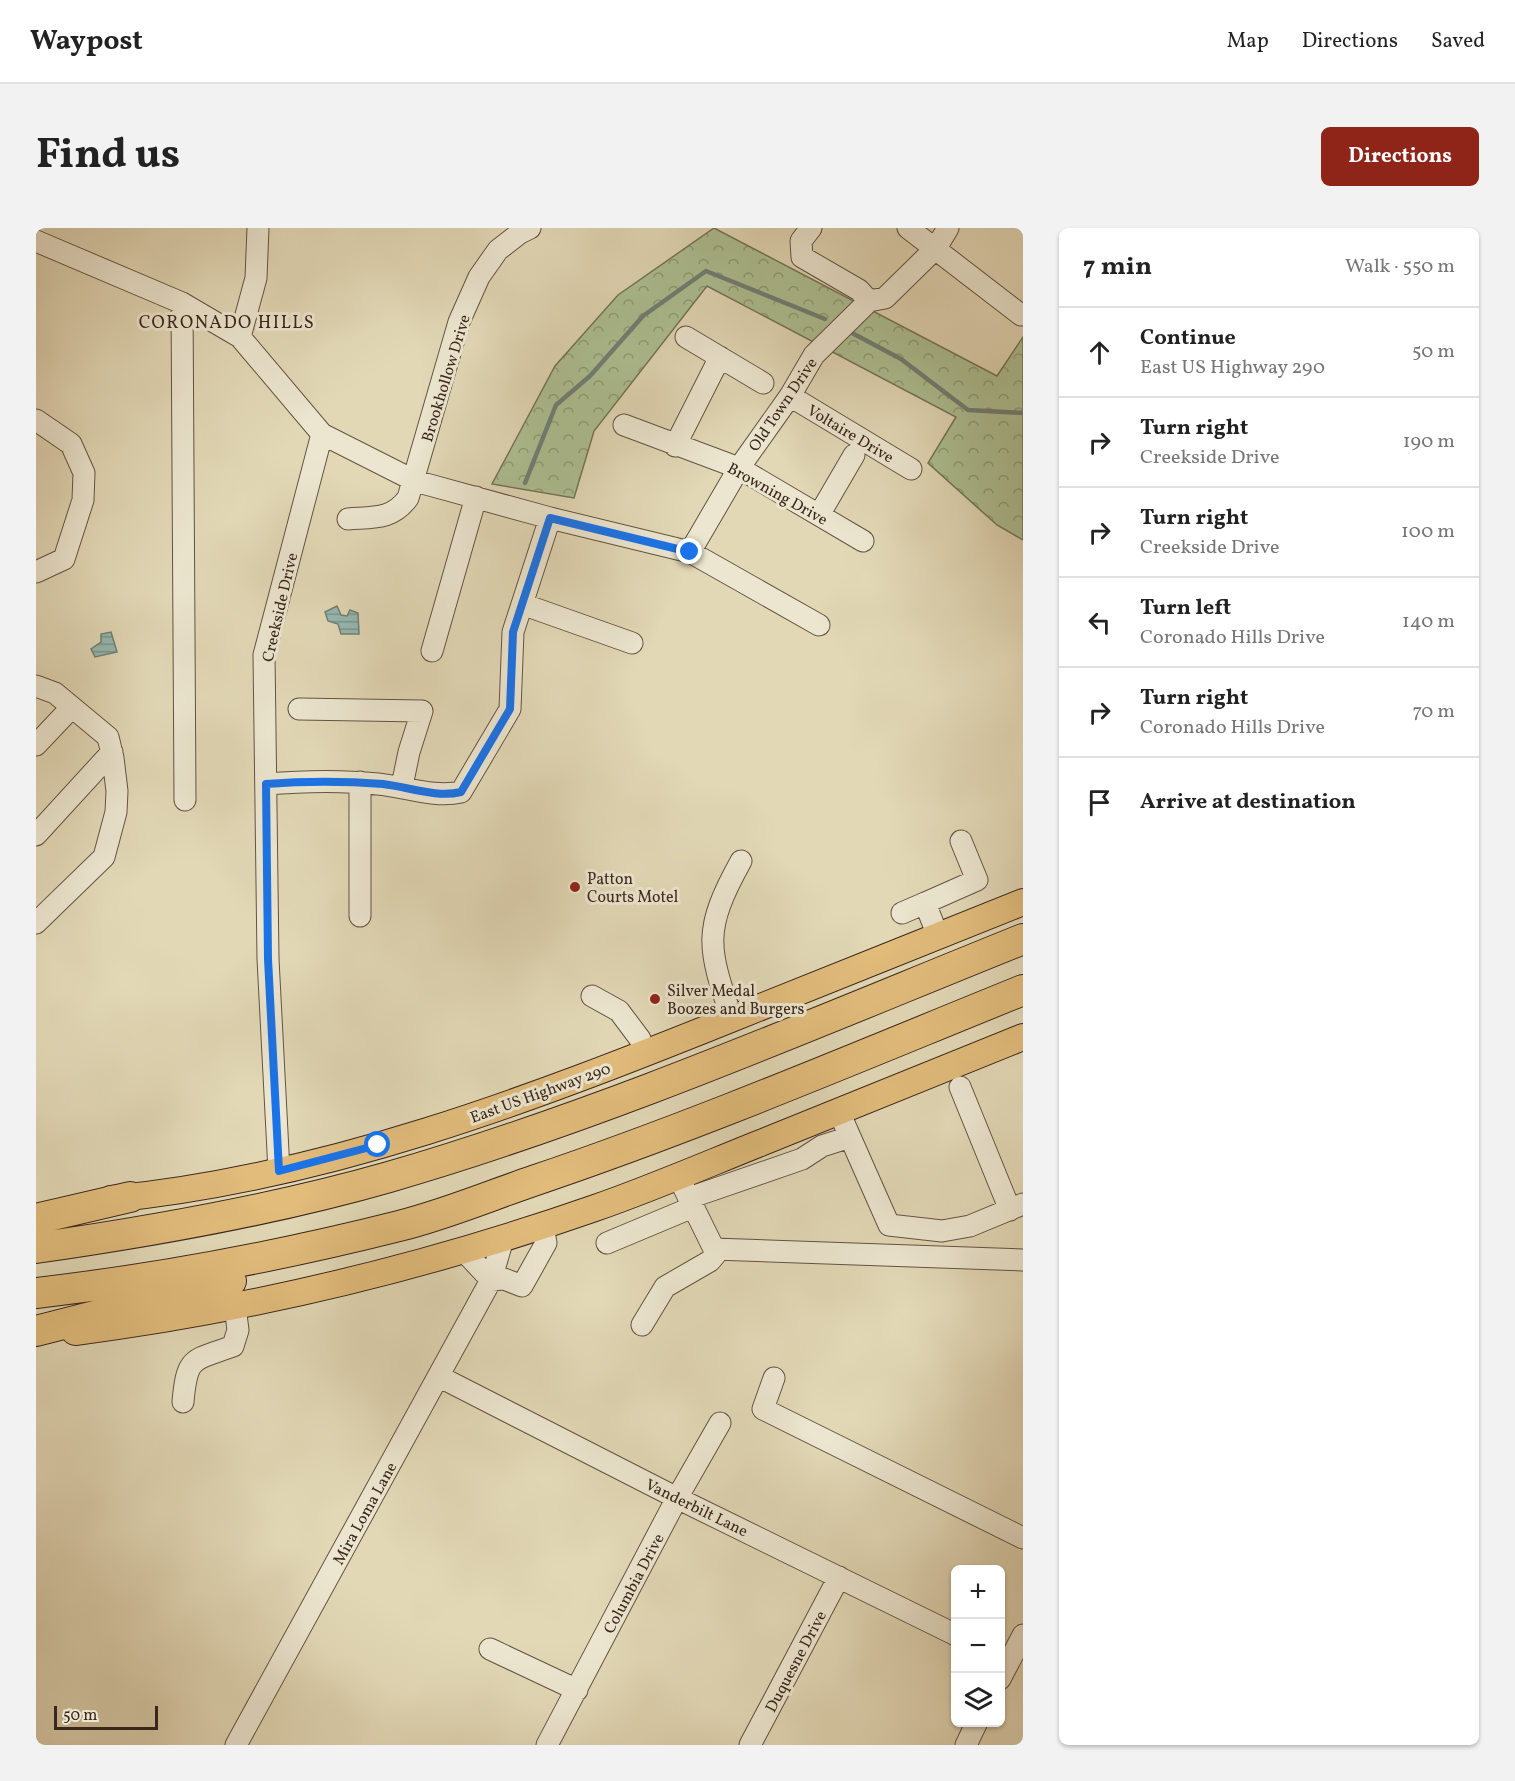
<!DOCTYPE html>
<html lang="en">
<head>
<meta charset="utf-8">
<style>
  body { margin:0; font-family:Vollkorn,serif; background:#f2f2f2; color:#222 }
  .controls { position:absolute; right:18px; bottom:18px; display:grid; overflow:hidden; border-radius:9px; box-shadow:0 2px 4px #0004 }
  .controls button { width:54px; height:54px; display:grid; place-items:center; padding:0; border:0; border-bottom:2px solid #e0e0e0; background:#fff; color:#222; font:30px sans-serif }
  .scale { position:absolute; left:18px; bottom:15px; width:104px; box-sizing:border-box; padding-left:6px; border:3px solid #3a271b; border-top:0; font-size:16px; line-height:21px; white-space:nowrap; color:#3a271b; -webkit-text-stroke:4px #ece6d0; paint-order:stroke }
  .stop { position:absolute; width:18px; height:18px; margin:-14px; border:4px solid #1a73e8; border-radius:50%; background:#fff }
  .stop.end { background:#1a73e8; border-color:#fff; box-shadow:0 2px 6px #0008 }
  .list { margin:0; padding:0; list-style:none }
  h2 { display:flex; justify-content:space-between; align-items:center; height:78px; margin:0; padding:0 24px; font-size:26px }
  h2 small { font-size:20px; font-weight:400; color:#767676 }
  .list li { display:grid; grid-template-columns:39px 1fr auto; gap:18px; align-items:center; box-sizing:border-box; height:90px; padding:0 24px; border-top:2px solid #e0e0e0 }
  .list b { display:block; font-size:22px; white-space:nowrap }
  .list p { margin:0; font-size:20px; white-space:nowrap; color:#767676 }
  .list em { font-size:20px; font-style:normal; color:#767676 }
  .icon { flex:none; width:33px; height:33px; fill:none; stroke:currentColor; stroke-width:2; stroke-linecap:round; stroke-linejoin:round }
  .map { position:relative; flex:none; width:987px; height:1517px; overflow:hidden; border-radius:9px }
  header { display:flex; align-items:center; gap:36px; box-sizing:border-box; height:84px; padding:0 30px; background:#fff; border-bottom:2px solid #e0e0e0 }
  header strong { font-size:28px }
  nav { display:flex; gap:33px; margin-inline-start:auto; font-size:21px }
  .intro { display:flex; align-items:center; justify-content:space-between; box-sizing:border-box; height:144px; padding:0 36px }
  h1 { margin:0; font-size:42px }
  .button { padding:15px 27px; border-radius:9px; background:#8f2418; color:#fff; font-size:21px; font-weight:700 }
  main { display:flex; gap:36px; padding:0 36px }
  aside { flex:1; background:#fff; border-radius:9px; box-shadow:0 2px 4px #0004 }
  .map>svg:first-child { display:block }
</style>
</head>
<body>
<header>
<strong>Waypost</strong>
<nav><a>Map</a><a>Directions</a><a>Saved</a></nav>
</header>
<div class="intro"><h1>Find us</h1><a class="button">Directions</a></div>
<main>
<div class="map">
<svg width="987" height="1517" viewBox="0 0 987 1517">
  <defs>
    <pattern id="forest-crowns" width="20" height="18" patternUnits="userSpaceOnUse" patternTransform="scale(1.5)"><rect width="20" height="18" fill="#adc093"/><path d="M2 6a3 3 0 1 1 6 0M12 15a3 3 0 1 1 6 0" fill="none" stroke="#8e9c77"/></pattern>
    <pattern id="water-rules" width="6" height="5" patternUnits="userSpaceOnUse" patternTransform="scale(1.5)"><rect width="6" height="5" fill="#95b9b3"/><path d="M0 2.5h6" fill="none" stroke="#7b9691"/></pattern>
  </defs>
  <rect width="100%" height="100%" fill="#e2d8b6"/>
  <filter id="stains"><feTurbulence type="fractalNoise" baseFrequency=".00333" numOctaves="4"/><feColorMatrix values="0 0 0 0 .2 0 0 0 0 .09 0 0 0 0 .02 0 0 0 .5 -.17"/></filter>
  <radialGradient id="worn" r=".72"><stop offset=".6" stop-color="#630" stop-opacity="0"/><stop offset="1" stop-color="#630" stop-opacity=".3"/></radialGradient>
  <path fill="url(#forest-crowns)" stroke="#747457" stroke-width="1.5" d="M678,0l283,148 26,-39v203l-26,-15 -69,-62 28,-46 -249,-131 -113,145 -20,67 -82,-14 63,-118 63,-71z"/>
  <path fill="url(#water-rules)" stroke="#717f76" stroke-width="1.5" d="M301,378l4,9 6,1 3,-6 8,3 1,21h-18l-3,-10 -10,-3 -3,-9z
    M75,404l6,20 -22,5 -4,-8 10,-7v-8z"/>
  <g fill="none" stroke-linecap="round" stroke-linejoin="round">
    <path stroke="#717f76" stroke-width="4.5" d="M816,105l49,26 67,51 55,3
      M489,255l31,-78 34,-29 53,-60 63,-45 119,48"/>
    <defs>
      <path id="minor" d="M775,0l-10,13 1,16 57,33 10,11
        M872,0l113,87
        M0,13l146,62 58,34 82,97 93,47 135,37 140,34 129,73
        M146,75l3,497
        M204,109l16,-59 2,-50
        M650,109l77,46
        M754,168l121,73
        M0,192l35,24 13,29 -1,27 -19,59 -28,13
        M588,197l115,43 124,73
        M639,218l45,-89
        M783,287l35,-60
        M312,291c25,-2 44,1 60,-21l51,-176 20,-45 19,-27 22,-17 10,-5
        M654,324l49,-84 51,-72 24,-41 55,-54 16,-3 51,-50 12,-20
        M486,376l110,39
        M396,423l44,-154
        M0,458l19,7 53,44 5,21 4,33 -1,21 -12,45 -68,66
        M263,481l123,2 -13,41 -7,34
        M0,517l35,-37
        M230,556c37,-3 75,-4 112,0 28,3 57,14 83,8l49,-83 3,-77 37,-114
        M0,607l76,-83
        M866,685l23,-10
        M324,688v-134
        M902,708l-13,-33 52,-23 -16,-39
        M556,768l27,15 21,28 5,15
        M696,791c-25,-73 -29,-89 9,-158
        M924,859l50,123
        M803,884l50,113 53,6 28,-5 53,-22
        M243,943l-11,-212 -4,-304 58,-221
        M642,948l36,73 309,11
        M653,970l113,-39 20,-13 28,-9
        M571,1015l86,-36
        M427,1022l28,30
        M455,1052l13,-1 18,7 24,-43 -3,-17
        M606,1097l23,-38 45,-26 10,-12
        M404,1149l237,121 279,137
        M738,1150l-11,31 260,129
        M147,1174c4,-47 10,-41 50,-56l5,-16 -3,-23
        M454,1421l87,41
        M964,1451l23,-44
        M200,1517l255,-465 12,-41
        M511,1517l130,-247 43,-75
        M714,1517l89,-168
        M930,1517l11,-23"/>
      <path id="major" d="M75,971c215,-21 421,-100 620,-180 97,-39 195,-78 292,-117
        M39,1104c178,-23 351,-65 520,-124 58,-20 115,-45 173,-68 85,-34 170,-68 255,-103"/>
      <path id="highway" d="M0,991l94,-22
        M0,1020c118,-17 238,-38 353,-71 217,-63 425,-154 634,-238
        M0,1065c122,-14 244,-37 363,-67 45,-11 90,-30 134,-45 166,-56 327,-125 490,-191
        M0,1103l195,-50"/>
    </defs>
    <use href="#minor" stroke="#645342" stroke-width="23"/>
    <use href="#major" stroke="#3a271b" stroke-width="28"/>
    <use href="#highway" stroke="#3a271b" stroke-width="32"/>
    <use href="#minor" stroke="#ece6d0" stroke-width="21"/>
    <use href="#major" stroke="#e1bc7b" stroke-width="26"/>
    <use href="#highway" stroke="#e1bc7b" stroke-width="30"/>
  </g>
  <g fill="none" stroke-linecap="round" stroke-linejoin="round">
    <path stroke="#1a73e8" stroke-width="8" d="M342,917l-99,26 -11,-212 -2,-175c39,-3 78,-3 117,0 26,3 53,14 78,8l49,-83 3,-77 37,-114 140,34"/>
  </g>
  <g fill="#8f2418" stroke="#ece6d0" stroke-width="2">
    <circle cx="539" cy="659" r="6"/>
    <circle cx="619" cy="771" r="6"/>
  </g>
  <g text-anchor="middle" stroke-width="6" stroke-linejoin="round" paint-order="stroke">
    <g font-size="16" fill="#3a271b" stroke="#ece6d0">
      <text transform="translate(409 150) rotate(-73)" y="6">Brookhollow Drive</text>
      <text transform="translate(746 176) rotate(-56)" y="6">Old Town Drive</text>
      <text transform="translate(815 205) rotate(31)" y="6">Voltaire Drive</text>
      <text transform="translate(742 265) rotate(29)" y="6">Browning Drive</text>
      <text transform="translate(243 379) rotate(-77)" y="6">Creekside Drive</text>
      <text transform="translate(504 864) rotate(-20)" y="6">East US Highway 290</text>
      <text transform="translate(661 1279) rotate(26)" y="6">Vanderbilt Lane</text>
      <text transform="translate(328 1285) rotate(-61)" y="6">Mira Loma Lane</text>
      <text transform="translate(597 1355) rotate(-62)" y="6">Columbia Drive</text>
      <text transform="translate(759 1433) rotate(-62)" y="6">Duquesne Drive</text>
    </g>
    <g font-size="16" fill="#3a271b" stroke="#ece6d0" text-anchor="start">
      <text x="551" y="656">Patton<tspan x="551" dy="18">Courts Motel</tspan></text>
      <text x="631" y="768">Silver Medal<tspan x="631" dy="18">Boozes and Burgers</tspan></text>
    </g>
    <g font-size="18" letter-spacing="1.5" fill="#3a271b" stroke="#ece6d0">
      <text x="191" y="100">CORONADO HILLS</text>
    </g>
  </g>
  <rect width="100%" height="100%" filter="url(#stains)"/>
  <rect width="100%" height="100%" fill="url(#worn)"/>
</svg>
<div class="controls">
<button>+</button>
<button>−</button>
<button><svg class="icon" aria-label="layers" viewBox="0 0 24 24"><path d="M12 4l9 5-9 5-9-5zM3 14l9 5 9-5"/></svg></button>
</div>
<div class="scale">50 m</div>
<div class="stop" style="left:342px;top:917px"></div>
<div class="stop end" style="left:654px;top:324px"></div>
</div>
<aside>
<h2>7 min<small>Walk · 550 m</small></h2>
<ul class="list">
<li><svg class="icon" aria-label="ahead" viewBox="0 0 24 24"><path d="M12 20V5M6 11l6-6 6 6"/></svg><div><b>Continue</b><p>East US Highway 290</p></div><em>50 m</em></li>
<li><svg class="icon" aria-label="right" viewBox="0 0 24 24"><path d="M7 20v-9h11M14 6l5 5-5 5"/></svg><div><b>Turn right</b><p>Creekside Drive</p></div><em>190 m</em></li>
<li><svg class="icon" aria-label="right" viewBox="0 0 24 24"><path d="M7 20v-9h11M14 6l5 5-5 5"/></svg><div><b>Turn right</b><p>Creekside Drive</p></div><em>100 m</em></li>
<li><svg class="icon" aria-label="left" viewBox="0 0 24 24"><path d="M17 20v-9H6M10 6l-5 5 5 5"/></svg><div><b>Turn left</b><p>Coronado Hills Drive</p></div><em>140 m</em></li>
<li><svg class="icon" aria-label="right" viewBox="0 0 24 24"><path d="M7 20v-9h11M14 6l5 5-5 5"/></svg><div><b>Turn right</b><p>Coronado Hills Drive</p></div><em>70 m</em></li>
<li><svg class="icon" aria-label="arrive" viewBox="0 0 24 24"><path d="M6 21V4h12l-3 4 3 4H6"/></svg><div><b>Arrive at destination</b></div></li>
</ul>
</aside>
</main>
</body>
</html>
